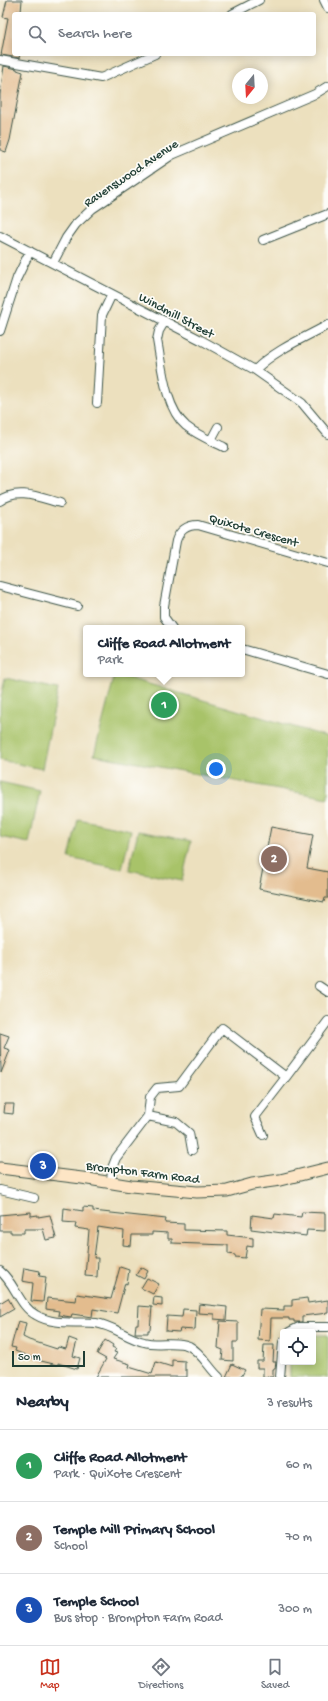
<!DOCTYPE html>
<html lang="en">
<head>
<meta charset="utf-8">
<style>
  body { margin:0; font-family:"Gochi Hand",sans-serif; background:#f2f2f3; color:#1f2937 }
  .controls { position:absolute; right:12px; bottom:12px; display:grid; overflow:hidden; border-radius:4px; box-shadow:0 2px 10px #0003 }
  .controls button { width:36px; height:36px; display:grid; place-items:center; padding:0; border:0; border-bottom:1px solid #e0e1e3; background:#fff; color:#1f2937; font:20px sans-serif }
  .compass { position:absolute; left:232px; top:68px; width:36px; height:36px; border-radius:50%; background:#fff; box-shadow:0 2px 10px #0003; rotate:198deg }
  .scale { position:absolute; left:12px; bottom:10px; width:73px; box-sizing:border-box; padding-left:4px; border:2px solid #1f3d34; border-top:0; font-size:11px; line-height:14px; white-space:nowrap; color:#1f3d34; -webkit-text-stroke:3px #fdfcf7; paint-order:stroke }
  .you { position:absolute; left:216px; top:769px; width:14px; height:14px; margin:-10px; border:3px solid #fff; border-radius:50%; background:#1a73e8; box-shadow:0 0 0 6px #1a73e833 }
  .badge { display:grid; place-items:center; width:26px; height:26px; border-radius:50%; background:#c8321e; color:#fff; font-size:13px; font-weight:700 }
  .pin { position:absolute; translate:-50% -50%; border:2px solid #fff; box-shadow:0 1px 4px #0006 }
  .popup { position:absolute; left:83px; top:625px; width:162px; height:52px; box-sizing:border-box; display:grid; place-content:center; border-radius:4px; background:#fff; filter:drop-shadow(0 1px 3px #0005); font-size:13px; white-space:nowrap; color:#747a83 }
  .popup b { font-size:15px; color:#1f2937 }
  .popup::after { content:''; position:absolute; left:50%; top:100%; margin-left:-8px; border:8px solid transparent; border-top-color:#fff }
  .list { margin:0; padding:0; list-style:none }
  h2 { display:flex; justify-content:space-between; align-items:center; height:52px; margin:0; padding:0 16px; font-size:17px }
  h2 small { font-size:13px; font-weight:400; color:#747a83 }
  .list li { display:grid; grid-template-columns:26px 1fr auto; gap:12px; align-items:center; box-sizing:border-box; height:72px; padding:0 16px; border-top:1px solid #e0e1e3 }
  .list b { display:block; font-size:15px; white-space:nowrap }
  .list p { margin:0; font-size:13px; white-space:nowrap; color:#747a83 }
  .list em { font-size:13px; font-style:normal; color:#747a83 }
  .icon { flex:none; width:22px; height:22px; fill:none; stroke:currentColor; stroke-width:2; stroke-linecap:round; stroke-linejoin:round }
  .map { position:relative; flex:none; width:328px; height:1377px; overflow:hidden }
  .search { position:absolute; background:#fff; box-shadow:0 2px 10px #0003; left:12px; right:12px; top:12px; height:44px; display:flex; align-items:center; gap:10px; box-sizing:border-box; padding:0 14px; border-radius:4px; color:#747a83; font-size:15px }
  .sheet { height:268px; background:#fff }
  nav { display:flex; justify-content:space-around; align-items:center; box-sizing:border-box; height:56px; border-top:1px solid #e0e1e3; background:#fff; font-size:11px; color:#747a83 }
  nav a { display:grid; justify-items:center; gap:2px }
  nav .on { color:#c8321e }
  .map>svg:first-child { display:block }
</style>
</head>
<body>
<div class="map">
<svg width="328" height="1377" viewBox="0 0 328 1377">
  <rect width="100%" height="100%" fill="#fdfcf7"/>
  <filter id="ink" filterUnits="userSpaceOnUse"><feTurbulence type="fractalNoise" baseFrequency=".025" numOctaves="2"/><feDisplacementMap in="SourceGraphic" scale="8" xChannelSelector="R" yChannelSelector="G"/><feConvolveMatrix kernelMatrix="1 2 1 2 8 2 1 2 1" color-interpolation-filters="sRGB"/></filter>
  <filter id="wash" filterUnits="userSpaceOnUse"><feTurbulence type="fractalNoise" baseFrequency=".012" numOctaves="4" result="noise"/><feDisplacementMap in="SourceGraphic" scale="16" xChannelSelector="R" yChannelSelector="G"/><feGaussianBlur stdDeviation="0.9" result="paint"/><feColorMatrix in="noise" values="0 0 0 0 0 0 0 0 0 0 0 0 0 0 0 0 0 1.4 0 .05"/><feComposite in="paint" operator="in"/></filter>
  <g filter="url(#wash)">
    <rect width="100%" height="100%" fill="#ece0be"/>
    <path fill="#a8c369" stroke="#64804e" d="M115,674l213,63v61l-234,-43z
      M5,678l53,11 -16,80 -42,-9v-58z
      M0,782l40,9 -11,52 -29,-6z
      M78,819l53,11 -9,39 -53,-11z
      M138,831l53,10 -9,40 -53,-11z
      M313,1335h15v42h-38v-15h23z"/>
    <g id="blocks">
      <path fill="#e3bc8e" d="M7,0h15l-1,12 -4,-1 -1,3h-2v40h6l-1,4 -18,-3 7,-37 -5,-1z
        M4,66l13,3v1l6,2 -13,68 -4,12 -6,-2v-55z
        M271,827l42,8 -6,33 21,4v26h-3l-1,4 -65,-13z
        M0,1033l9,3 -5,12 6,2 -9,23z
        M5,1104h9l-1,10 -9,-1z
        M83,1207l10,1v3l73,8 -1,4 19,1v6l43,1v4l26,3v9l-6,-1 -2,12 -10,-1v-2l-7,-1v-9l-56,-2v-4h-4v-6l-16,-1v3h-20l-1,11 -8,-1 1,-14 -26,-4 -4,31h4l-1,19 -12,-1 4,-46 -14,-2 1,-5 -13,-1 1,-14 19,3z
        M31,1212v4l7,-1v2l12,-2 6,23 -10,2 -3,-11h-19v4h-13v-2h-11v-16z
        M302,1212l23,1v18l-18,-1 -1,6 -55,-7 1,-14 22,3 1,-4 26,3z
        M120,1267l9,3 -2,14 -2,-1 -8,30 -24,-4 -1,8 -20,-3 -1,3 -13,-2 1,-4 -13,-2 1,-11 29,3 1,-7 34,5z
        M141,1267l7,4 -4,8 -8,-4z
        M24,1268l16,3 -1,5 7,1 -3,25 -12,-1 2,-18 -11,-2z
        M147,1278l12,6 -6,10 -12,-6z
        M154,1297l8,1v8l-9,-1z
        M8,1298l6,11 -14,8v-14z
        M307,1298l1,5 20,-3v13l-26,3v6h-8v-2h-5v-2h-18l-1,23 -12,-1 2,-31 24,1v-4h8v-6z
        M199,1304l28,3 -1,13 -12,-1v-5l-16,-1z
        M139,1306l13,1 -2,23h-2v3h-13l1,-9h2z
        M183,1309l13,1 -1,20 -15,-1 -1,3 -13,-1 1,-15 15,1z
        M18,1321l8,2 -3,14 6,3 28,9 1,-2 8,2 3,-11 8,3 -4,15 7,2 -3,11 -19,-6v2l-17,-4 -26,-10 1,-3 -5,-1z
        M220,1321l18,1v20h-5v19l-11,-1 1,-10 -5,-2z
        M105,1340l8,5 -1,2 4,2 -2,3 3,1 -4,6 17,5 -1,3 23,7 4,-12 16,5v-7l13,1v9h2v7h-91l10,-18 -9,-5z
        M264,1345h10l-1,17h3l-1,7h-2v8h-10v-9h-6v-7h6z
        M232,1364l13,6 -4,7h-15z"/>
    </g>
  </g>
  <g filter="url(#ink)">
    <use href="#blocks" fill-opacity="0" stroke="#3e5549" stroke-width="1"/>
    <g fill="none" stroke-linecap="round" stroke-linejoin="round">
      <defs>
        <path id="street" d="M324,0l4,8
          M232,14l27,-14
          M0,60l101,18 54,-24
          M0,236l201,104 54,30 47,33 26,31
          M263,240l65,-26
          M53,263l13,-25 10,-14 16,-15 80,-54 143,-61 13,-8
          M165,321l-6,10 -2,9c5,27 8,68 29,86 11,9 26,15 38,21
          M0,331l17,-53 13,-27
          M255,370c20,-20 49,-32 73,-45
          M97,403l5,-88 10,-21
          M211,440l7,-13
          M0,501c17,-14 41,-3 60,2
          M0,586l77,20
          M172,628l-8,-11v-11l12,-65c3,-10 11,-16 22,-16l130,38
          M242,649l86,25
          M319,986l9,6
          M148,1116l28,6 13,11 3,17
          M263,1135l-8,-18 31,-40
          M111,1182l1,-14 4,-10 32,-42 2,-19 7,-9 22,-2 43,-58 64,49 42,-56
          M0,1190l34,8
          M0,1271c15,12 19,35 36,44 18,11 41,6 60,8 18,3 31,15 48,19 14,4 32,-2 45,4 13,7 20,22 30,31
          M289,1332l10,-5h29
          M280,1377l3,-35"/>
        <path id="secondary" d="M0,1168l82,10 49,8 66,6 30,-1 25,-7 28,-4 48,-12"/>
      </defs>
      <use href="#street" stroke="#3e5549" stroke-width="10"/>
      <use href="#secondary" stroke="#3e5549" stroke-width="13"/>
      <use href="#street" stroke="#fff" stroke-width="8"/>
      <use href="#secondary" stroke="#fde5c5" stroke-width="11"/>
    </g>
  </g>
  <g text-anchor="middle" stroke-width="3.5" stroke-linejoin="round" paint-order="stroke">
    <g font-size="13" fill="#1f3d34" stroke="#fdfcf7">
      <text transform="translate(130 172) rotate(-34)" y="5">Ravenswood Avenue</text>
      <text transform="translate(177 314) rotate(28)" y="5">Windmill Street</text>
      <text transform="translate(254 529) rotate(16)" y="5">Quixote Crescent</text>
      <text transform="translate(143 1171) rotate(7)" y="5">Brompton Farm Road</text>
    </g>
  </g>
</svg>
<div class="controls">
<button><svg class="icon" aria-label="locate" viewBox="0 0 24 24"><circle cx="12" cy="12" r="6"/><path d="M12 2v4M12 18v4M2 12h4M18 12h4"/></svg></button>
</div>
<svg class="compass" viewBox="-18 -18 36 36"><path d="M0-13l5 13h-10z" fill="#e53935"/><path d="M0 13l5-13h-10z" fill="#747a83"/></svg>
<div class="scale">50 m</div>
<div class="you"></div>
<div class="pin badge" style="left:164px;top:705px;background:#2e9e5b">1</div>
<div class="popup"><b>Cliffe Road Allotment</b>Park</div>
<div class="pin badge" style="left:274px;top:859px;background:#8d6e63">2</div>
<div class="pin badge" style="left:43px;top:1166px;background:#1a4fb4">3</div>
<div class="search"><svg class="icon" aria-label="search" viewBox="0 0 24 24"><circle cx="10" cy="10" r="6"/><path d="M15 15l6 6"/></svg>Search here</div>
</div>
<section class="sheet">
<h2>Nearby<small>3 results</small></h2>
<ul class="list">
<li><span class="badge" style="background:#2e9e5b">1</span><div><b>Cliffe Road Allotment</b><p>Park · Quixote Crescent</p></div><em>60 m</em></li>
<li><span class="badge" style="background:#8d6e63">2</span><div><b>Temple Mill Primary School</b><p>School</p></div><em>70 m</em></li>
<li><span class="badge" style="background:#1a4fb4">3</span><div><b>Temple School</b><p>Bus stop · Brompton Farm Road</p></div><em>300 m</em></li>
</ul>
</section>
<nav>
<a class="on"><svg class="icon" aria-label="map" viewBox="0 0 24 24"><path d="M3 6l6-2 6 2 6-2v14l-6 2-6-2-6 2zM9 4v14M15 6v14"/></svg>Map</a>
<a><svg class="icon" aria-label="directions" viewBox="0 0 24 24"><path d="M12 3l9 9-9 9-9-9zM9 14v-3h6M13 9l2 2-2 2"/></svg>Directions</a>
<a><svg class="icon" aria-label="saved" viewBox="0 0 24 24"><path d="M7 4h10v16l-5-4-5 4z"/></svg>Saved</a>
</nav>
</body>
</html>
